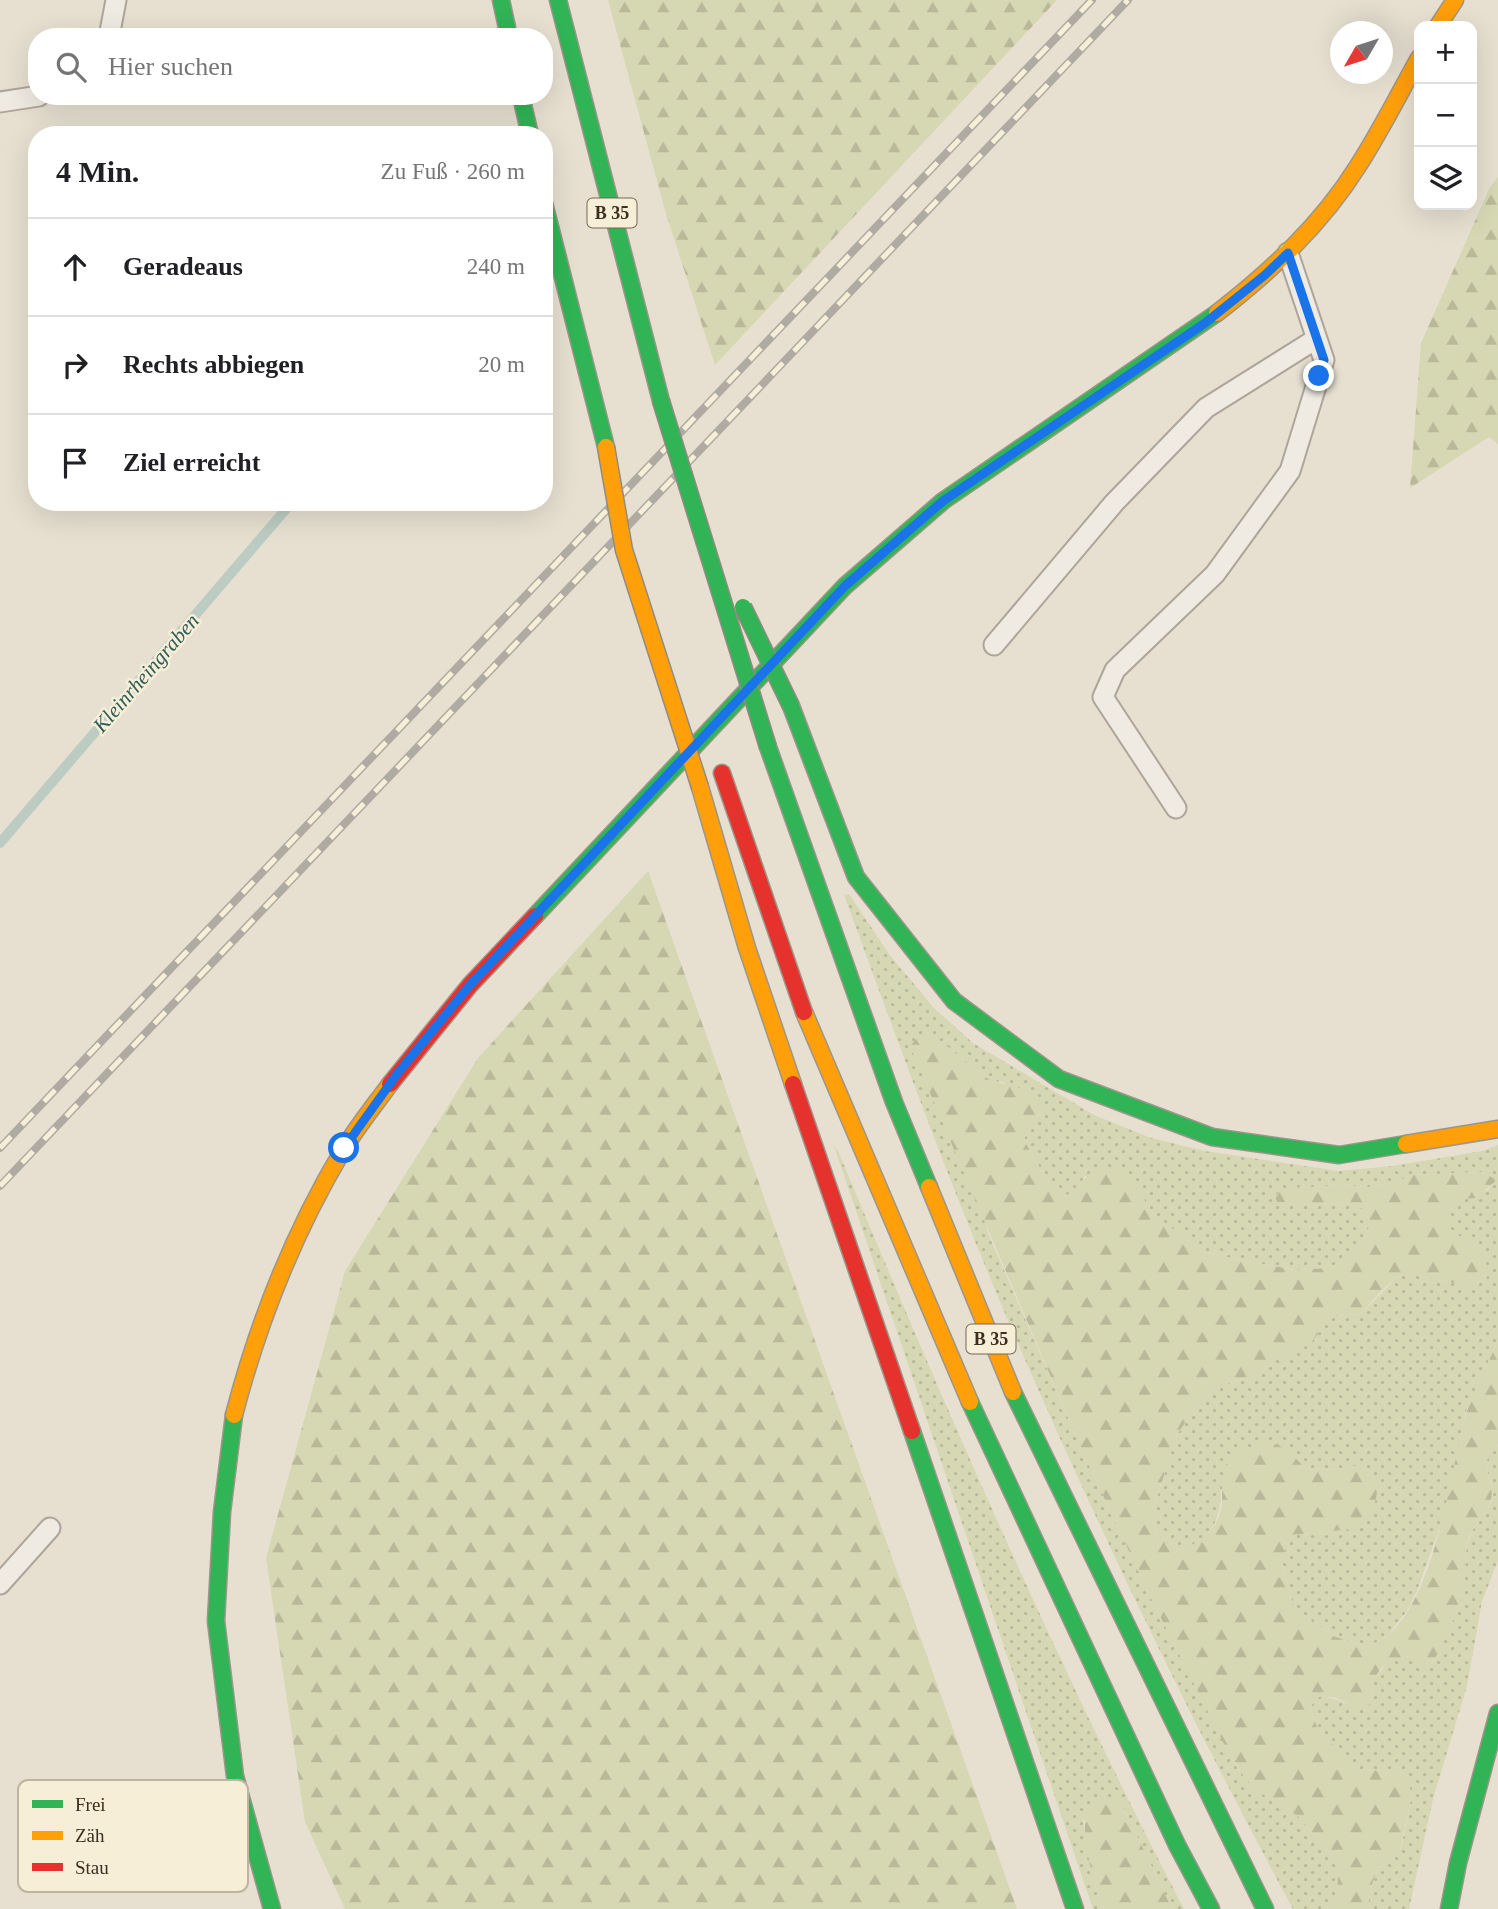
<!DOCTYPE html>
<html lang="de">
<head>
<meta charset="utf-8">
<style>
  body { margin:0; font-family:Georgia,serif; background:#f2f2f2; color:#202124 }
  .controls { position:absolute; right:21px; top:21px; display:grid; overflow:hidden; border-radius:14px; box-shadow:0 7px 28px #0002 }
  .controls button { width:63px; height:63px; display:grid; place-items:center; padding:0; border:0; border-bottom:2px solid #e0e0e0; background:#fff; color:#202124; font:35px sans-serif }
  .compass { position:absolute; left:1330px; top:21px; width:63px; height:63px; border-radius:50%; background:#fff; box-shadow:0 7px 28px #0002; rotate:231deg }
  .stop { position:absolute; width:21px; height:21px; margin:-16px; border:5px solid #1a73e8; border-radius:50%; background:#fff }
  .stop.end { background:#1a73e8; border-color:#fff; box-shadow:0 2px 7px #0008 }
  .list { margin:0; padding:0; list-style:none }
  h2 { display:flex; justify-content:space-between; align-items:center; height:91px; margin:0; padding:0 28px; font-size:30px }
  h2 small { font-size:23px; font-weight:400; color:#757577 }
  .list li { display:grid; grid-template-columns:46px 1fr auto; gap:21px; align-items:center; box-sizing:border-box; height:98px; padding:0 28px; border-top:2px solid #e0e0e0 }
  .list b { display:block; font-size:26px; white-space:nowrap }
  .list em { font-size:23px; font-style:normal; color:#757577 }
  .icon { flex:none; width:38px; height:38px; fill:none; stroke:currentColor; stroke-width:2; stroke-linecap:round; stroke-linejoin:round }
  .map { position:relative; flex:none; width:1498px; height:1909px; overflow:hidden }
  .search { position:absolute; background:#fff; box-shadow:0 7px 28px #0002; left:28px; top:28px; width:525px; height:77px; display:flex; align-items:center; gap:18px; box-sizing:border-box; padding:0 24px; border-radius:28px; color:#757577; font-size:26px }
  .panel { position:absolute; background:#fff; box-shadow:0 7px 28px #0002; left:28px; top:126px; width:525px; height:385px; border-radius:28px }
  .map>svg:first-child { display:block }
</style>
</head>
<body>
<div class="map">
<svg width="1498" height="1909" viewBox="0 0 1498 1909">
  <defs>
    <pattern id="grass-dots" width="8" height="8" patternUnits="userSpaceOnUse" patternTransform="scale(1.75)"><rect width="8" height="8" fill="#d6d7b3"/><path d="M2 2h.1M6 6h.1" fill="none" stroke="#b9b99a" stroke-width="1.8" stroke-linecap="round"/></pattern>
    <pattern id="forest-firs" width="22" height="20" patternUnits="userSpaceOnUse" patternTransform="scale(1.75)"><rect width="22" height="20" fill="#d6d7b3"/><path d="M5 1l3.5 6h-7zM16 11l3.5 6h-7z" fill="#b9b99a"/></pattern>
  </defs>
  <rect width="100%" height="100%" fill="#e7e0d1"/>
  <path fill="url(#grass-dots)" d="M849,894l40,60 44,53 40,36 121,72 57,23 54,13 133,20 55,-5 89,-15 16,-6v195l-32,71 -22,105 -27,75 -10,20 -19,24 -20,12 -35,-11 -28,-20 -12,-12 -12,-43 8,-26 20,-2 53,-68 -23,4 -32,1 -10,-11 -76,31c0,32 -12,53 -46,61 -15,-13 -23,-19 -22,-41l24,-76 28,-38 15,-10 39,-12 17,-14 34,-16 22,-28 29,-2 36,-37 13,-3 58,12 11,-39 -29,-16 -6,-20 14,-12 30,-9 8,-10 -14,-8 -68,3 -21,8 -23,4 -29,-2 -48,3 -16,14 34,3 43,-1 12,7 4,14 -9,19 -11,14 -21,10 -34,2 -90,-17 -57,-43 -8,-22 -55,-12 -9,16 -16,5 -12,-15 -24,-42 7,-19 13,-11 -41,-28 -12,-1 -47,-37 44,189 93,215 67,144 89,175 18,22 44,28 40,48 -2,25 -7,19h-37c-102,-188 -195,-381 -280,-577 -62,-143 -115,-290 -169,-437z
    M834,1146l4,5c107,256 218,512 346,758h-12l-52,-109 -37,21 13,68 7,20h-10z
    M1498,1445v116l-16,40 -15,85 -34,113 -24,110h-42c8,-37 4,-35 34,-60l11,-55 -25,-24 -25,1 -14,-7 -31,-37 -7,-20 9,-10c21,0 27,10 50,9l6,-28 15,-19 21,-3 21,8c11,-20 29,-57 32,-80 2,-16 0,-33 6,-48 5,-14 18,-21 22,-37 2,-12 -4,-25 -7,-36z"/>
  <path fill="url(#forest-firs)" d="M608,0h449l-342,365 -49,-151z
    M1498,177v267l-9,-7 -79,51 11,-145 69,-156z
    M648,871l369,1038h-672l-40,-87 -39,-264 79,-287 133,-213z
    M929,1036l15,8 47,37 25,5 22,14 6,10 -13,11 -7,19 24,42 12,15 16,-5c14,-26 21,-24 49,-24l15,20 8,22 57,43 90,17 33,-2 22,-10 11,-14 9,-19 -4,-14 -12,-7 -43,1 -34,-3 -2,-6 6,-7 60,-4 30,2 22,-4 21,-8 68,-3 15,8 -21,18 -18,1 -14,12 7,20 28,16 10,26 -4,8 -17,5 -58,-12 -13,3 -17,15 -19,22 -29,2 -22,28 -34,16 -17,14 -39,12 -15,10 -28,38 -24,76c-1,22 7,28 23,41 20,-5 40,-19 45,-42 3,-14 -2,-35 7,-48 9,-12 36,-21 50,-16 11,4 21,17 29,25l32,-1 23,-4 15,15c1,27 -5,31 -23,49l-64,6 -9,26 12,43 12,12 28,20 35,11c6,-4 14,-7 19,-11 49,-40 63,-163 79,-222 6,-23 23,-51 32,-74v105l-13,18c3,12 9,24 6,37 -3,15 -17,23 -22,37 -5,16 -3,32 -5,48 -4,21 -23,71 -38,85l-15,-14c-36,5 -35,18 -42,50l-6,4 -29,-13h-15l-9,10 7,20 32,37 13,7 25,-1 19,6 6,18 -12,56c-29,24 -25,22 -33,59h-37l7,-19 2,-25 -40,-48 -44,-28 -11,-12 -20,-33 -76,-152 -67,-144 -171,-402 7,-8z
    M1108,1798l12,2 52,109h-69c-10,-27 -22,-73 -17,-102z"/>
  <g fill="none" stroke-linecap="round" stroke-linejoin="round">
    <path stroke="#bcccc2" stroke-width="10" d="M0,843l292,-341"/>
    <defs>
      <path id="lane" d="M109,37l7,-37
        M0,102l39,-6
        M994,645l120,-142 92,-95 110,-69
        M1176,808l-73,-111 12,-27 100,-96 75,-103 34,-111 -36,-107
        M0,1584l50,-56"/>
      <path id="fast" d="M501,0l8,37
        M558,0l103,401
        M521,96l9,39
        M544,203l62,244
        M791,706l65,171 98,124 105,78 153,58 127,18 67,-11
        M768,747l126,355 35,85
        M535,916l310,-330 98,-85 274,-188
        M1013,1392l252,517
        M970,1402l207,443 34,64
        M234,1415l-12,97 -6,109 19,155 37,133
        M912,1431l163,478
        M1449,1909l9,-46 40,-150"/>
      <path id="slow" d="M1438,26l17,-26
        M1217,313c54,-42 104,-88 141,-147 22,-34 41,-72 61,-108
        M700,787l47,161 46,136
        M804,1012l166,390
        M1406,1144l92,-15
        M929,1187l84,205
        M234,1415c24,-92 60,-183 109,-265 14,-23 31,-44 47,-66"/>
      <path id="jam" d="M722,773l82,239
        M390,1084l80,-99 65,-69
        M793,1084l119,347"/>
    </defs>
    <use href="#lane" stroke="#ada599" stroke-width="23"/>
    <use href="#fast" stroke="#9c958a" stroke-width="19"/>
    <use href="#slow" stroke="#9c958a" stroke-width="19"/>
    <use href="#jam" stroke="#9c958a" stroke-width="19"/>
    <use href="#lane" stroke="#efebe3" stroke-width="19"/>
    <use href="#fast" stroke="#30b455" stroke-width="16"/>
    <use href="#slow" stroke="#ff9f0a" stroke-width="16"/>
    <use href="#jam" stroke="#e5322d" stroke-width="16"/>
    <defs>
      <path id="rail" d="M0,1148l1092,-1148
        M0,1186l1128,-1186"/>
    </defs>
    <use href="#rail" stroke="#afaaa2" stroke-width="8"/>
    <use href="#rail" stroke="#f7eed8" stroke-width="5" stroke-dasharray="16" stroke-linecap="butt"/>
    <defs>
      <path id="fast-bridge" d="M661,401l107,346
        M743,607l48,99"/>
      <path id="slow-bridge" d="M606,447l18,103 76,237"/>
    </defs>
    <use href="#fast-bridge" stroke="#928b80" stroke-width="19" stroke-linecap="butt"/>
    <use href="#slow-bridge" stroke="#928b80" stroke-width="19" stroke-linecap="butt"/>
    <use href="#fast-bridge" stroke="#30b455" stroke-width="16"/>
    <use href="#slow-bridge" stroke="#ff9f0a" stroke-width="16"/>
  </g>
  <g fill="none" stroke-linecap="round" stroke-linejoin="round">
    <path stroke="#1a73e8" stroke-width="9" d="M344,1148l53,-74 73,-89 375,-399 98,-85 262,-178 60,-48 23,-22 36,107 -5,16"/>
  </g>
  <g text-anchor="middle" stroke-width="5" stroke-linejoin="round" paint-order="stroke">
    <g fill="#f7eed8" stroke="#756857" stroke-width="2">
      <rect x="587.5" y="198.5" width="49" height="29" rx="5"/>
      <rect x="966.5" y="1324.5" width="49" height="29" rx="5"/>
    </g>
    <g font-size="18" font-weight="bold" fill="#3d2e20">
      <text x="612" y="219">B 35</text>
      <text x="991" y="1345">B 35</text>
    </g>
    <g font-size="21" font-style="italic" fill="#2f5d5a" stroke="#f7eed8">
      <text transform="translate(146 673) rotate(-49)" y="7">Kleinrheingraben</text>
    </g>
  </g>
  <rect x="18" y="1780" width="230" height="112" rx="10" fill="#f7eed8" stroke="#bfb4a1" stroke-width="2"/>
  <rect x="32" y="1800" width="31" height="8" fill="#30b455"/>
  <rect x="32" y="1831" width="31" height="9" fill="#ff9f0a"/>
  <rect x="32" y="1863" width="31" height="8" fill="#e5322d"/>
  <g font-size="19" fill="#3d2e20">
    <text x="75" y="1811">Frei</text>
    <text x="75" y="1842">Zäh</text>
    <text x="75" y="1874">Stau</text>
  </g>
</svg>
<div class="controls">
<button>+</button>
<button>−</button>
<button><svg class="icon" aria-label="layers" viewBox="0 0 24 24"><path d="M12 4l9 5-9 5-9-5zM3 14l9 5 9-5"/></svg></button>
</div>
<svg class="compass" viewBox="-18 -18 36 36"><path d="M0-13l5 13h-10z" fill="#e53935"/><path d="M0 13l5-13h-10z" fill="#757577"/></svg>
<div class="stop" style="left:344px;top:1148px"></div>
<div class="stop end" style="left:1319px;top:376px"></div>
<div class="search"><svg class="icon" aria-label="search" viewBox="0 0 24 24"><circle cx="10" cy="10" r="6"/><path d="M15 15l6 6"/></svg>Hier suchen</div>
<section class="panel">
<h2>4 Min.<small>Zu Fuß · 260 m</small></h2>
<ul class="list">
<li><svg class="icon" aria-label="ahead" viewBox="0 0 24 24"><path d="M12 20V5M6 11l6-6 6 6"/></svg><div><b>Geradeaus</b></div><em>240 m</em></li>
<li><svg class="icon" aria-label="right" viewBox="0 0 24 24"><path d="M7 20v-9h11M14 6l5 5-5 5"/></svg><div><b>Rechts abbiegen</b></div><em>20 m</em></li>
<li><svg class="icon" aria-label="arrive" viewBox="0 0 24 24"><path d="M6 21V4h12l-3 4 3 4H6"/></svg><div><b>Ziel erreicht</b></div></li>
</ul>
</section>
</div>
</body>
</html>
